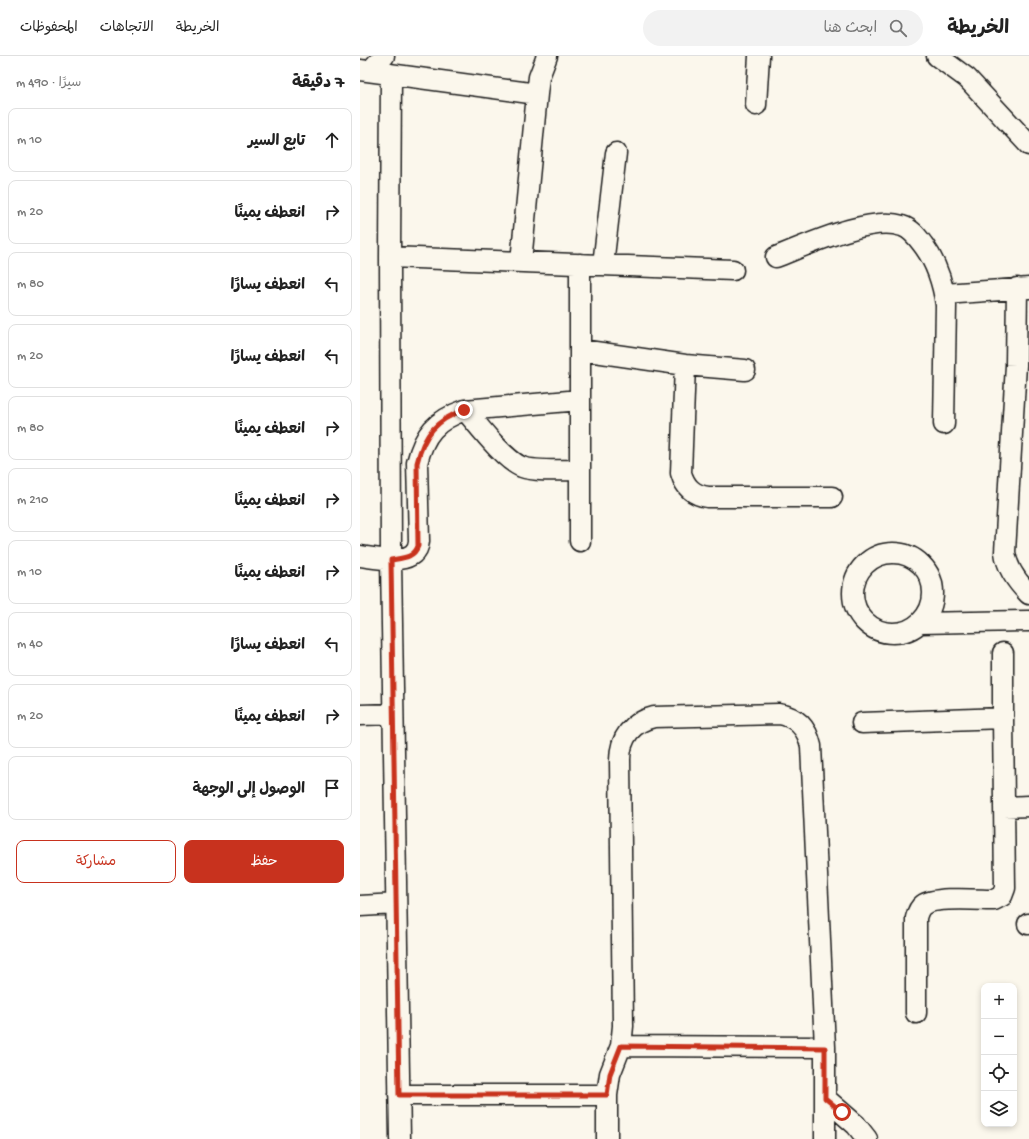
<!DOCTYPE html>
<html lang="ar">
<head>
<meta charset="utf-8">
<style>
  body { margin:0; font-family:"Gochi Hand","Playpen Sans Arabic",sans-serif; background:#f2f2f2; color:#222; direction:rtl }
  .controls { position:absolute; right:12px; bottom:12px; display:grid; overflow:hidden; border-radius:8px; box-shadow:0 2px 6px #0003 }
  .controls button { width:36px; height:36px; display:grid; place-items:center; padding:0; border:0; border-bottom:1px solid #e0e0e0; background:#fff; color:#222; font:20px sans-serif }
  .stop { position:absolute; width:12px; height:12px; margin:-9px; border:3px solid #c8321e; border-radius:50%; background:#fff }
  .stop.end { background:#c8321e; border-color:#fff; box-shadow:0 1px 4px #0008 }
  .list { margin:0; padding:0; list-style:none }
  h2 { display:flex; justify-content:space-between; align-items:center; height:52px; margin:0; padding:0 16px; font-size:17px }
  h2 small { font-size:13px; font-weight:400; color:#767676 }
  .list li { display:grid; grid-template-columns:26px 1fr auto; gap:12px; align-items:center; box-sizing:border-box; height:64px; margin:0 8px 8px; padding:0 8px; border:1px solid #e0e0e0; border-radius:8px }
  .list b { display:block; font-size:15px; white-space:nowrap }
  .list em { font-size:13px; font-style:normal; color:#767676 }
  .actions { display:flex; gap:8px; padding:12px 16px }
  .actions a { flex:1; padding:9px 0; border:1px solid #c8321e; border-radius:8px; text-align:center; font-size:14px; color:#c8321e }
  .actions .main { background:#c8321e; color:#fff }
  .icon { flex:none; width:22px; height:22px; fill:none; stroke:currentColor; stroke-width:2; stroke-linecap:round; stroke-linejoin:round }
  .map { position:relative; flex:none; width:669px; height:1083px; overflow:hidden; direction:ltr }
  header { display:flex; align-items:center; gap:24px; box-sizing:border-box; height:56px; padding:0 20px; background:#fff; border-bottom:1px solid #e0e0e0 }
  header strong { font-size:19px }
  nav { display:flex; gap:22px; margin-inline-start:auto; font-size:14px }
  .search { width:280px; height:36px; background:#f2f2f2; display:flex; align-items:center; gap:10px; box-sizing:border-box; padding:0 14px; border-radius:22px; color:#767676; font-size:15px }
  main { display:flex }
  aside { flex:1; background:#fff }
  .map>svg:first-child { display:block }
</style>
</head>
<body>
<header>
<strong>الخريطة</strong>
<div class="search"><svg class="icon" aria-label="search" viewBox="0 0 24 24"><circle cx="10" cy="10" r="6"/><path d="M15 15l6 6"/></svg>ابحث هنا</div>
<nav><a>الخريطة</a><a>الاتجاهات</a><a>المحفوظات</a></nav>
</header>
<main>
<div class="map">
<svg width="669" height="1083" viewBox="0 0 669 1083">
  <rect width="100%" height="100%" fill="#fbf7ec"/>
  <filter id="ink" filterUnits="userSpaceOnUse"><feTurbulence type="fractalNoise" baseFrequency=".025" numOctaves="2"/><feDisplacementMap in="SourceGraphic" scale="8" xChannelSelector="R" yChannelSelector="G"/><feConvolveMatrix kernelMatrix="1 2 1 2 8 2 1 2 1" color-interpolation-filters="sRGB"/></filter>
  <g filter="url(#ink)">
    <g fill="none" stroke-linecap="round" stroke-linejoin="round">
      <defs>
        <path id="street" d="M577,0l30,22 62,67
          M0,14l177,24
          M10,15l14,-15
          M31,18l-1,183 1,303 9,579
          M396,49l3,-49
          M30,201l343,13
          M416,201c31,-12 95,-42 126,-31 10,3 16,12 22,20 13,18 19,38 22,59l-2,119
          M161,206l16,-168 2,-17 8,-21
          M243,209l13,-112
          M657,232l-1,77 -11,187c2,17 13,31 24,42
          M584,238l85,-6
          M221,294l104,15 60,5
          M325,309l-4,108c4,14 12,22 27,24h124
          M105,354c13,15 39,50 57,57 14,5 42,3 58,3
          M220,485v-277
          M493 537a40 40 0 1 1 80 0a40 40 0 1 1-80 0Z
          M0,500c17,2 57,12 59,-15l-2,-78c7,-29 19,-43 48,-53l115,-10
          M560,567l109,-2
          M0,659l33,-1
          M502,667l141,-5
          M644,751l25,-1
          M0,850l36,-2
          M668,868h1
          M556,957v-95c1,-4 3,-10 7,-13 12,-9 56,-5 71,-5l8,-4 3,-8 -2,-170v-65
          M261,990l204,1
          M39,1039h208
          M465,1042l31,27 11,14
          M247,1083v-44l3,-21 11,-28 2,-20 -3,-266c0,-22 12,-38 34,-43l125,-3c18,3 28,14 32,32l14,301v92"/>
      </defs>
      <use href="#street" stroke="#1c1c1c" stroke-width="23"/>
      <use href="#street" stroke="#fbf7ec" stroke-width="20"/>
    </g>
  </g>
  <g fill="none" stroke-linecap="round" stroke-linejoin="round" filter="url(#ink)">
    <path stroke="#c8321e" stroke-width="5" d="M104,354c-28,10 -40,24 -47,53l1,83c-4,12 -16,12 -27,14l8,535h208l3,-21 11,-28 204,2v50l17,14"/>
  </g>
</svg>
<div class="controls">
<button>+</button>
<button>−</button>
<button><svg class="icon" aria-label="locate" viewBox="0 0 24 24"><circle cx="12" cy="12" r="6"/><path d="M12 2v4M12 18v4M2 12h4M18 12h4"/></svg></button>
<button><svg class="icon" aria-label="layers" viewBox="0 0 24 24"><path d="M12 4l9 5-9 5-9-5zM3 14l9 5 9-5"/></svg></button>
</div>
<div class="stop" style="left:482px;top:1056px"></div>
<div class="stop end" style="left:104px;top:354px"></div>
</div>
<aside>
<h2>7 دقيقة<small>سيرًا · 490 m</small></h2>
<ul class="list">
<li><svg class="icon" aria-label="ahead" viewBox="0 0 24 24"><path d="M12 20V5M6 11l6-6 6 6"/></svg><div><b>تابع السير</b></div><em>10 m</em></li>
<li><svg class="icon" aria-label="right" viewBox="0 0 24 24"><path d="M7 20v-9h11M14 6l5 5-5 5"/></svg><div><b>انعطف يمينًا</b></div><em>20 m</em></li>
<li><svg class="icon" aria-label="left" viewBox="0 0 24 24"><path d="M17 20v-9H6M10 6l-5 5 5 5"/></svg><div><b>انعطف يسارًا</b></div><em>80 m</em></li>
<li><svg class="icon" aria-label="left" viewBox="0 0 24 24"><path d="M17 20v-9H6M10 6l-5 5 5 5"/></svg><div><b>انعطف يسارًا</b></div><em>20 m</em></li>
<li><svg class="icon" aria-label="right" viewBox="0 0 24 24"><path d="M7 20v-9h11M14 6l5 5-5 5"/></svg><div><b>انعطف يمينًا</b></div><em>80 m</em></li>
<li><svg class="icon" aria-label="right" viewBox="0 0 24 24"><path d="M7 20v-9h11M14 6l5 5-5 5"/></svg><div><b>انعطف يمينًا</b></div><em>210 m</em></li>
<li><svg class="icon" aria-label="right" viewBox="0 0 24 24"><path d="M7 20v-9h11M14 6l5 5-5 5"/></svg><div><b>انعطف يمينًا</b></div><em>10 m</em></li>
<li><svg class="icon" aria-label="left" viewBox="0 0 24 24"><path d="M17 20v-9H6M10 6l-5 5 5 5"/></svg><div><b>انعطف يسارًا</b></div><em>40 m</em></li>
<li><svg class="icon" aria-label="right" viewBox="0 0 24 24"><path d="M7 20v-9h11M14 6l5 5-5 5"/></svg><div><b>انعطف يمينًا</b></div><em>20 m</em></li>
<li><svg class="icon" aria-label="arrive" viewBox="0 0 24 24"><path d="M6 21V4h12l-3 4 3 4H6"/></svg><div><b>الوصول إلى الوجهة</b></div></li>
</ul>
<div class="actions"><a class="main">حفظ</a><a>مشاركة</a></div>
</aside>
</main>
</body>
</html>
